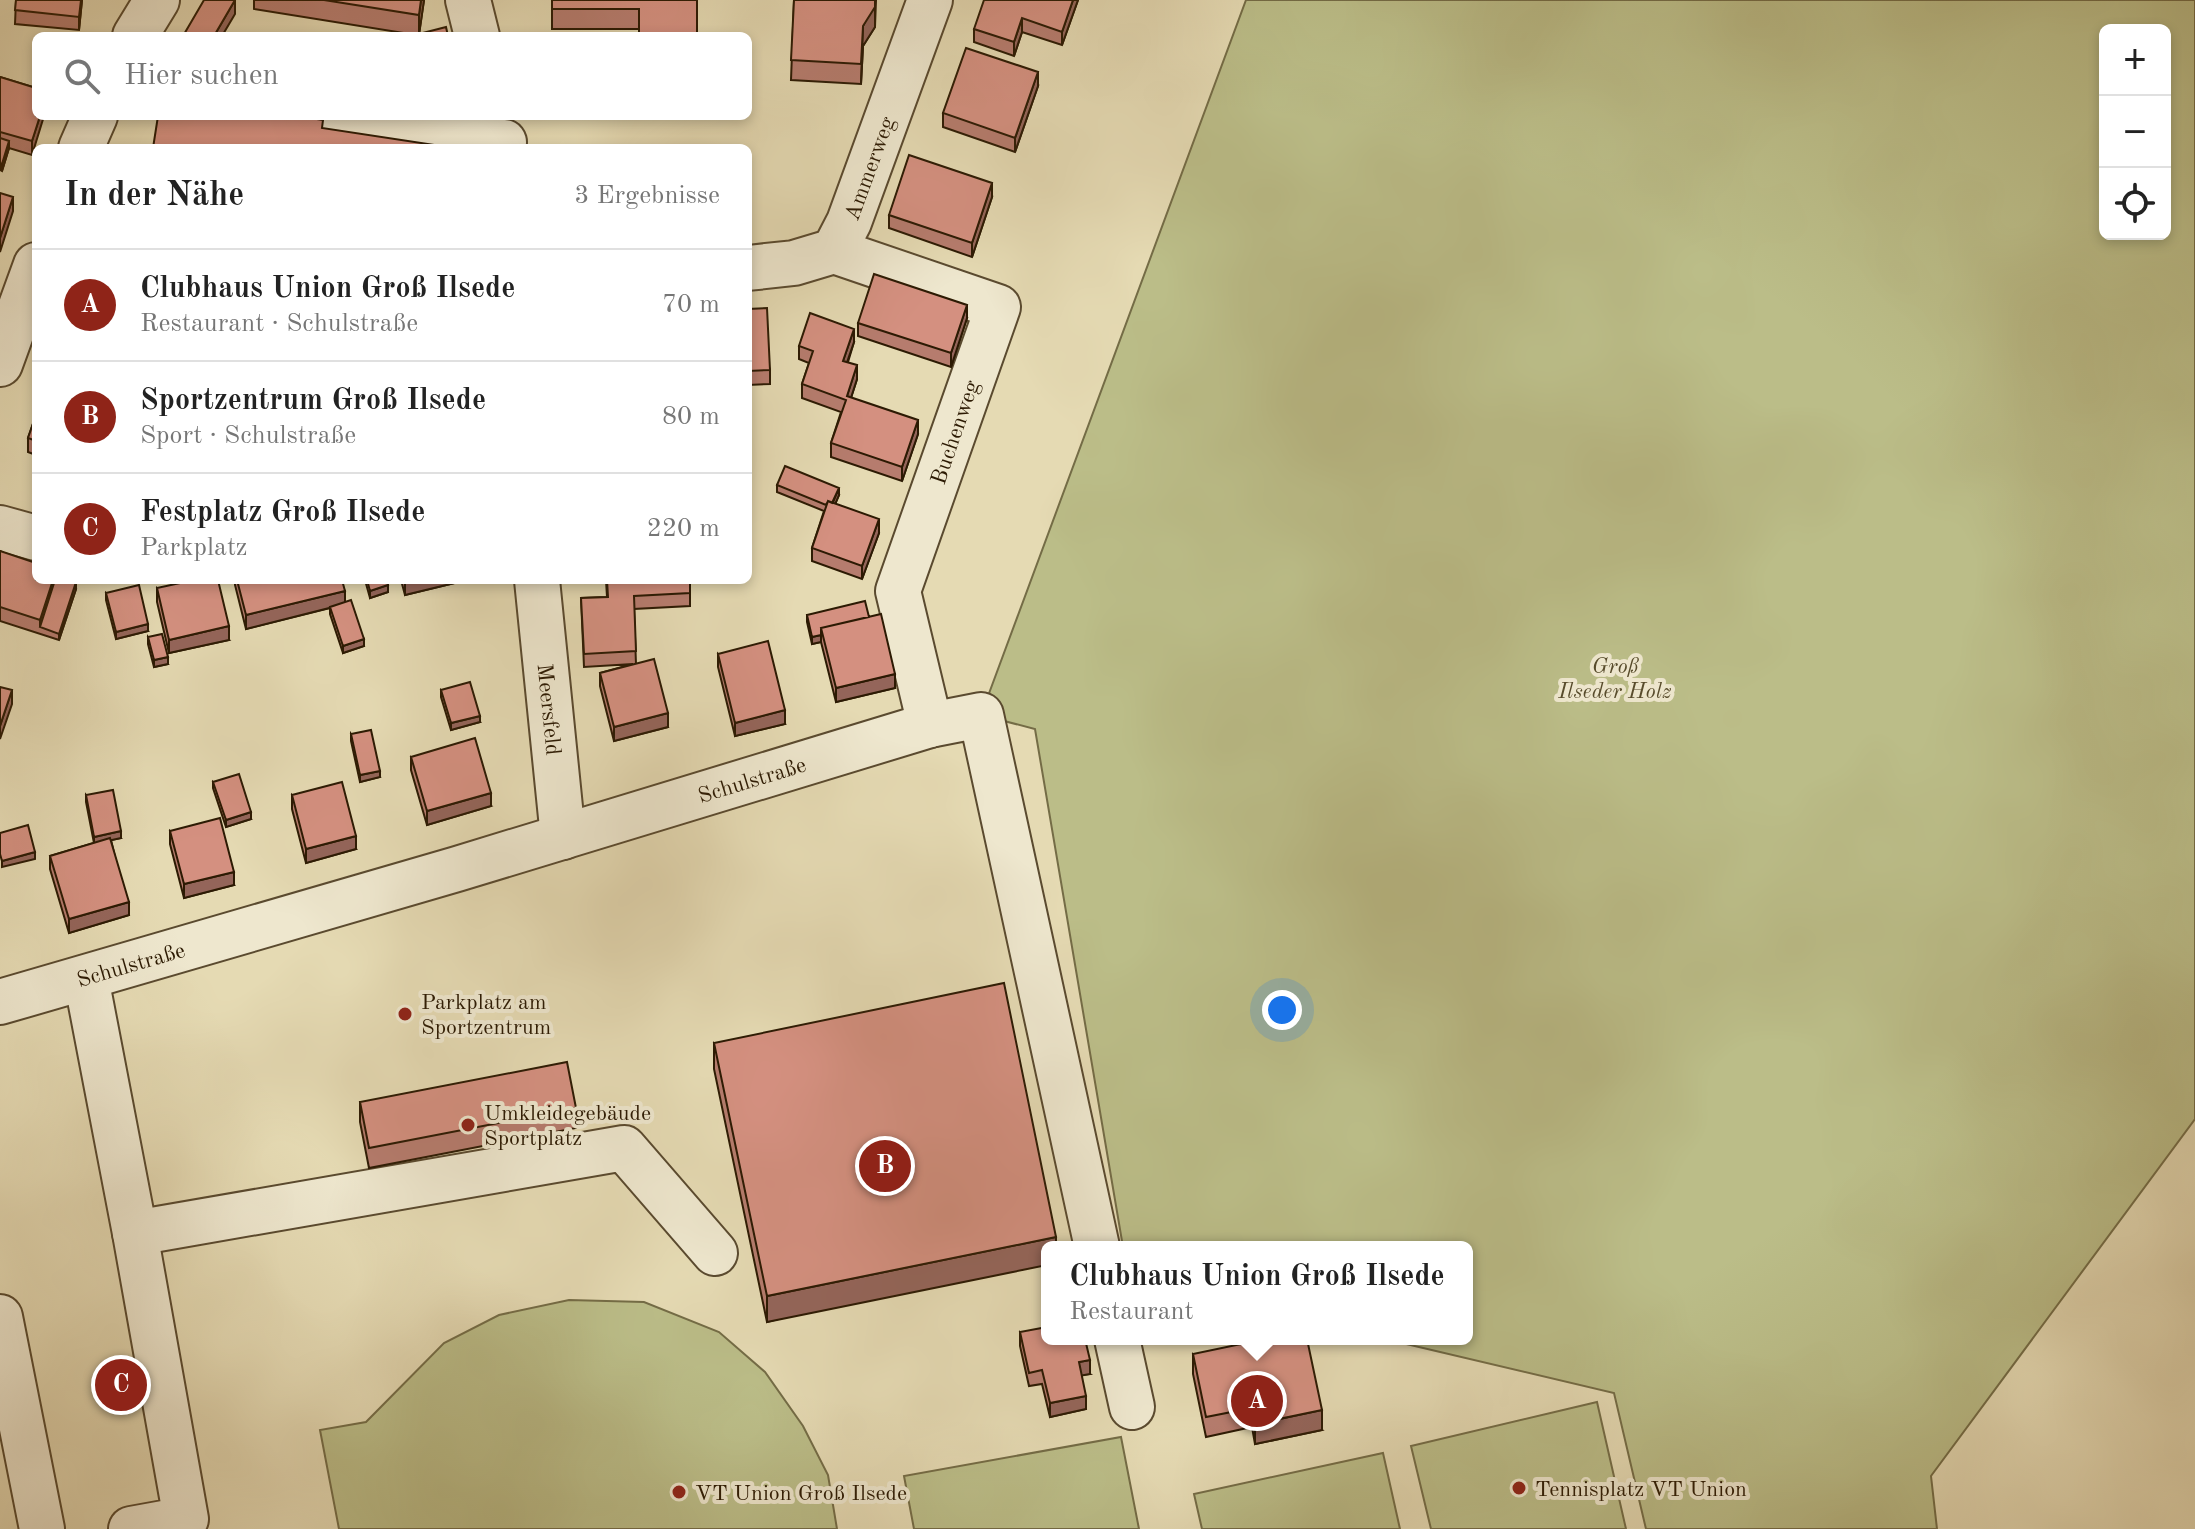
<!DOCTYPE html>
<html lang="de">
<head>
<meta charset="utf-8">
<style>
  body { margin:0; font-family:"Old Standard TT",serif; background:#f6f6f6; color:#222 }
  .controls { position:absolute; right:24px; top:24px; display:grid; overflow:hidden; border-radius:12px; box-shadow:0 4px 12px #0003 }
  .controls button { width:72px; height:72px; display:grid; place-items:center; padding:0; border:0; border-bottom:2px solid #e0e0e0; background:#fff; color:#222; font:40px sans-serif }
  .you { position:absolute; left:1282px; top:1010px; width:28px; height:28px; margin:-20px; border:6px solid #fff; border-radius:50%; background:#1a73e8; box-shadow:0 0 0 12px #1a73e833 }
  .badge { display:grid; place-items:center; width:52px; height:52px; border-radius:50%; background:#8f2418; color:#fff; font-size:26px; font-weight:700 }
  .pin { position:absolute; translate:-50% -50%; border:4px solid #fff; box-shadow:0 2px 8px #0006 }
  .popup { position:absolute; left:1041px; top:1241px; width:432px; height:104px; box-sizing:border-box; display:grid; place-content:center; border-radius:12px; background:#fff; filter:drop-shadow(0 2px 6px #0005); font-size:26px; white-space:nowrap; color:#767676 }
  .popup b { font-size:30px; color:#222 }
  .popup::after { content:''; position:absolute; left:50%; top:100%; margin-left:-16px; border:16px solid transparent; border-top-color:#fff }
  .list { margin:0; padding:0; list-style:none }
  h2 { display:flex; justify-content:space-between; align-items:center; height:104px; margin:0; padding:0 32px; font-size:34px }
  h2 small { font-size:26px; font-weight:400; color:#767676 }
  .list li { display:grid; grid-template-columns:52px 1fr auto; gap:24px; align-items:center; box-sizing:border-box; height:112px; padding:0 32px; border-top:2px solid #e0e0e0 }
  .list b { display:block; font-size:30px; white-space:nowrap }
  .list p { margin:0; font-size:26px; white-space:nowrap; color:#767676 }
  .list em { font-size:26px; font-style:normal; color:#767676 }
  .icon { flex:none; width:44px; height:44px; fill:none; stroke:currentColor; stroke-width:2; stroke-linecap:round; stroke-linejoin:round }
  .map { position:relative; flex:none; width:2195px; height:1529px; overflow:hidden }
  .search { position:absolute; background:#fff; box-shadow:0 4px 12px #0003; left:32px; top:32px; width:720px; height:88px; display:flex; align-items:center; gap:20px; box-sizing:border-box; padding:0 28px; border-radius:12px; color:#767676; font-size:30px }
  .panel { position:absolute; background:#fff; box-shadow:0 4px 12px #0003; left:32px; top:144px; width:720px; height:440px; border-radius:12px }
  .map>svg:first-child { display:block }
</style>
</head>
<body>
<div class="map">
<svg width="2195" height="1529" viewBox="0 0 2195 1529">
  <rect width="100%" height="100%" fill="#e5dab3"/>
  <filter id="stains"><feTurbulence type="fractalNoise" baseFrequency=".0025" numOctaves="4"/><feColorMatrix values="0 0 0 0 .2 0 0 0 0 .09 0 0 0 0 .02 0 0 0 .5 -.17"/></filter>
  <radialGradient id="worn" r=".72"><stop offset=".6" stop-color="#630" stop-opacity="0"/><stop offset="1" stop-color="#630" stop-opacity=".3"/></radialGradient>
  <path fill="#bbbd88" stroke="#746c46" stroke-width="2" fill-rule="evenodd" d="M1246,0h949v1119l-264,357 6,53h-291l-32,-136 -229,-54h82v-92h-344l-88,-518 -54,-14zM2105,30h60v204h-60z
    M569,1300l75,2 75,30 46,40 38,54 25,49 9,54h-498l-19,-99 46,-8 78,-79 55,-28z
    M1597,1402l29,127h-195l-20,-83z
    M1121,1437l18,92h-225l-10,-53z
    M1383,1453l17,76h-198l-8,-35z"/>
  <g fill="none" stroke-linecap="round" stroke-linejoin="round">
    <defs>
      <g id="minor">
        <path d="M468,0l9,36"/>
        <path d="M135,36l22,-36"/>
        <path d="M294,116l210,26"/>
        <path d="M81,148l14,-32"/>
        <path d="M834,251l164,56 -100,284 32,134"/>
        <path id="s1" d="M748,268l46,-5 40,-12 15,-29 81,-222"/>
        <path d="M0,364l36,-99"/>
        <path d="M0,528l36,10"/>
        <path id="s2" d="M537,580l26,257"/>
        <path d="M86,978l49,255 51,286 -55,10"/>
        <path id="s3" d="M0,1002l457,-133 473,-144 51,-10 116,532"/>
        <path d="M135,1233l489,-85 91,105"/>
        <path d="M0,1317l42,212"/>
        <path d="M1117,1339l15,68"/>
      </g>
    </defs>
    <use href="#minor" stroke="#5a4a2f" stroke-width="48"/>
    <use href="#minor" stroke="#eee7ce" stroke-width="44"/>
  </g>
  <path fill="#b67c6e" stroke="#2c1a03" stroke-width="2" d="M16,0h66l-3,30 -64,-6z
    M254,0h170l-5,34 -3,1 -162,-26z
    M552,0h145l-58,29h-87z
    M794,0h82l-1,27 -12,19 -2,38 -70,-4z
    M1078,0l-16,45 -40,-13 -8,24 -40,-14v-13z
    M0,77l36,11 -4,67 -23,-7 -7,23 -2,-1z
    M1038,86l-23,66 -72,-25v-14z
    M992,197l-20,60 -83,-29v-13z
    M748,309l22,61v14l-22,1z
    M967,318l-16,49 -93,-31v-13z
    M854,342l-6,20 9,17 -6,19 67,36 -16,47 -71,-24v-14l10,-31 -39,-14v-14l7,-21 -10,-4v-13z
    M36,415v40l-8,-3v-14z
    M777,485l62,10 -4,9 44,29 -17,46 -50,-18v-13l12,-37 -47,-19z
    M0,551l76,38 -17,51 -59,-19z
    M235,580h107l3,22 19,44 -21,7 -13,-39v-6l-84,21 -11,-44z
    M365,580h21l2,12 -18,6z
    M401,580h66l-62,15z
    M606,580h84v26l-56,3 2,55 32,63 -54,14 -14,-55v-13l33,-9 -49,3 -3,-69 26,-1z
    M157,588l72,52 -60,13 -12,-51z
    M106,593l42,38 -32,8 -10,-39z
    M807,615l62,2 26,71 -59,14 -15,-60 -9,2 -5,-22z
    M148,637l20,27 -14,3 -6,-23z
    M718,654l67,70 -50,12 -17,-69z
    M441,690l39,32 -29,8 -10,-33z
    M351,734l29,43 -20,5 -9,-41z
    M411,757l80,49 -64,19 -16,-55z
    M213,782l38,37 -25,8 -13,-39z
    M86,795l35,43 -10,2 18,75 -60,18 -19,-64v-13l44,-13 -8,-41z
    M292,795l64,54 -50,14 -14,-54z
    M170,831l64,54 -50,13 -14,-54z
    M714,1043l342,204 -289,75 -53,-253z
    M360,1102l216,6v20l-207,40 -9,-46z
    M1020,1332l70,42 -9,1 5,34 -36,8 -8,-33 -13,2 -9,-40z
    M1193,1354l129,76 -67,14 -3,-17 -46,10 -13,-63z"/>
  <path fill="#94655a" stroke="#2c1a03" stroke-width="2" d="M81,0h1l-3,30v-13z
    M235,0v14l-13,22h-8z
    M421,0h3l-5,35v-20z
    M875,0v27l-12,19 -2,38 2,-58z
    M1073,0h5l-16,45v-13z
    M1022,18v14l-8,24v-14z
    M1038,72v14l-23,66v-14z
    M40,116h4l-12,39v-14z
    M9,141v7l-7,23v-7z
    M992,183v14l-20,60v-14z
    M13,197v14l-13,41v-14z
    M967,305v13l-16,49v-14z
    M854,329v13l-11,32v-13z
    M857,365v14l-10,31v-14z
    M918,420v14l-16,47v-14z
    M839,488v7l-8,19v-7z
    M879,519v14l-17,46v-13z
    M53,580h4l-17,47v-7z
    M411,580h56l-62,15v-13z
    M76,582v7l-17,51v-6z
    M388,585v7l-18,6v-7z
    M345,591v13l-99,25v-14z
    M148,624v7l-32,8v-7z
    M229,626v14l-60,13v-13z
    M821,635v7l-9,2v-7z
    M364,639v7l-21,7v-7z
    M168,657v7l-14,3v-7z
    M895,674v14l-59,14v-14z
    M12,690v14l-12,35v-13z
    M785,710v14l-50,12v-13z
    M668,713v14l-54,14v-14z
    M480,716v6l-29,8v-7z
    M380,771v6l-20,5v-7z
    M491,793v13l-64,19v-14z
    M251,812v7l-25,8v-7z
    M121,831v7l-27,6v-7z
    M356,836v13l-50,14v-14z
    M35,852v7l-33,8v-6z
    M234,872v13l-50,13v-14z
    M129,902v13l-60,18v-14z
    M1056,1237v10h-9v18l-280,57v-26z
    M1090,1360v14l-11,2v-14z
    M1086,1396v13l-36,8v-14z
    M1322,1410v20l-67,14v-20z"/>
  <path fill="#d49080" stroke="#2c1a03" stroke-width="2" d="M16,0h65l-2,17 -64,-7z
    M204,0h31l-21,36h-31z
    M324,0h97l-2,15z
    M552,0h145v36h-58v-27h-87z
    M794,0h81v7l-12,19 -2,38 -70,-4z
    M984,0h89l-11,32 -40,-14 -8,24 -40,-13z
    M446,27l2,9h-37z
    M966,48l72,24 -23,66 -72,-25z
    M0,77l36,11v28h4l-8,25 -32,-9z
    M158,116h140l25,4 -1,8 132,20h-301z
    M0,138l9,3 -7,23 -2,-1z
    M909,155l83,28 -20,60 -83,-28z
    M0,193l13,4 -13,41z
    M874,274l93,31 -16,48 -93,-30z
    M767,308l3,62 -22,1v-62z
    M810,313l44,16 -11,32 14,4 -10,31 71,24 -16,47 -71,-24 15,-43 -44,-16 11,-33 -14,-5z
    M36,415v26l-8,-3z
    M785,466l54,22 -7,15 -4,-2 -2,4 -49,-20z
    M828,501l51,18 -17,47 -50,-18z
    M0,551l36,12v17h17l-13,40 -40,-13z
    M55,580h14l7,2 -17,52 -19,-7z
    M194,580h24l11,46 -60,14 -12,-52z
    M237,580h105l3,11 -99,24z
    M367,580h19l2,5 -18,6z
    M607,580h83v13l-56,3 2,55 -52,3 -3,-56 27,-1z
    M139,585l9,39 -32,8 -10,-39z
    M351,600l13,39 -21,7 -13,-39z
    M865,601l4,16 -48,11v7l-9,2 -5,-22z
    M881,614l14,60 -59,14 -15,-60z
    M162,634l6,23 -14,3 -6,-23z
    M768,641l17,69 -50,13 -17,-69z
    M654,659l14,54 -54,14 -14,-54z
    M470,682l10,34 -29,7 -10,-33z
    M0,687l12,3 -12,36z
    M371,730l9,41 -20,4 -9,-41z
    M475,738l16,55 -64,18 -16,-54z
    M239,774l12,38 -25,8 -13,-38z
    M342,782l14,54 -50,13 -14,-54z
    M113,790l8,41 -27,6 -8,-42z
    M220,818l14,54 -50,12 -14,-53z
    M28,825l7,27 -33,9 -2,-7v-21z
    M110,838l19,64 -60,17 -19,-63z
    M1004,983l52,254 -289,59 -53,-253z
    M567,1062l9,46 -207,40 -9,-46z
    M1047,1327v12h38l5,21 -11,2 7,34 -36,7 -8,-33 -13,3 -9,-41z
    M1265,1339h42l15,71 -67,14 -3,-16 -46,9 -13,-63z"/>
  <g fill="#8f2418" stroke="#eee7ce" stroke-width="3">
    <circle cx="405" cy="1014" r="8"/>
    <circle cx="468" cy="1125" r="8"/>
    <circle cx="1519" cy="1488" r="8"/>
    <circle cx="679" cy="1492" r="8"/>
  </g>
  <g text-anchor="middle" stroke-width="8" stroke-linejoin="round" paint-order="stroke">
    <g font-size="22" fill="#2c1a03" stroke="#eee7ce">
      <text dy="8" stroke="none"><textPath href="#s1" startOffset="178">Ammerweg</textPath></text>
      <text transform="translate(954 432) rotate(-71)" y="8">Buchenweg</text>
      <text dy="8" stroke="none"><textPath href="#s2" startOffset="130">Meersfeld</textPath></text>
      <text dy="8" stroke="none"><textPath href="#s3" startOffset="784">Schulstraße</textPath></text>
      <text dy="8" stroke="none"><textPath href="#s3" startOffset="136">Schulstraße</textPath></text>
    </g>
    <g font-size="22" font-style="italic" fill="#574b2b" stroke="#eee7ce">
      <text x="1615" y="673">Groß<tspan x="1615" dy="25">Ilseder Holz</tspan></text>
    </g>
    <g font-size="22" fill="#2c1a03" stroke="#eee7ce" text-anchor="start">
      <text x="421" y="1009">Parkplatz am<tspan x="421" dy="25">Sportzentrum</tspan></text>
      <text x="484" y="1120">Umkleidegebäude<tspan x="484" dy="25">Sportplatz</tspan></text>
      <text x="1535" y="1496">Tennisplatz VT Union</text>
      <text x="695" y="1500">VT Union Groß Ilsede</text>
    </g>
  </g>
  <rect width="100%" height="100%" filter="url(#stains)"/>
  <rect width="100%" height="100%" fill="url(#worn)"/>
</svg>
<div class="controls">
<button>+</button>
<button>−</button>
<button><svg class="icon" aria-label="locate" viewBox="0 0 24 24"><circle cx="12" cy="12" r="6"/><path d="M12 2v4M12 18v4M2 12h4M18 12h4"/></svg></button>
</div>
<div class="you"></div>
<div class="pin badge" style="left:1257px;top:1401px">A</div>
<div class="popup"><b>Clubhaus Union Groß Ilsede</b>Restaurant</div>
<div class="pin badge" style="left:885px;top:1166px">B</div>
<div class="pin badge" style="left:121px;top:1385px">C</div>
<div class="search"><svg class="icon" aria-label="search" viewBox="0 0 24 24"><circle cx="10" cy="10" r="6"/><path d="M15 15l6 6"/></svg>Hier suchen</div>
<section class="panel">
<h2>In der Nähe<small>3 Ergebnisse</small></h2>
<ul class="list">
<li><span class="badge">A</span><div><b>Clubhaus Union Groß Ilsede</b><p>Restaurant · Schulstraße</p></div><em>70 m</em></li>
<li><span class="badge">B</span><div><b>Sportzentrum Groß Ilsede</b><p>Sport · Schulstraße</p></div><em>80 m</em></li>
<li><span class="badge">C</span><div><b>Festplatz Groß Ilsede</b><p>Parkplatz</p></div><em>220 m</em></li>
</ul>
</section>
</div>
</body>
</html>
